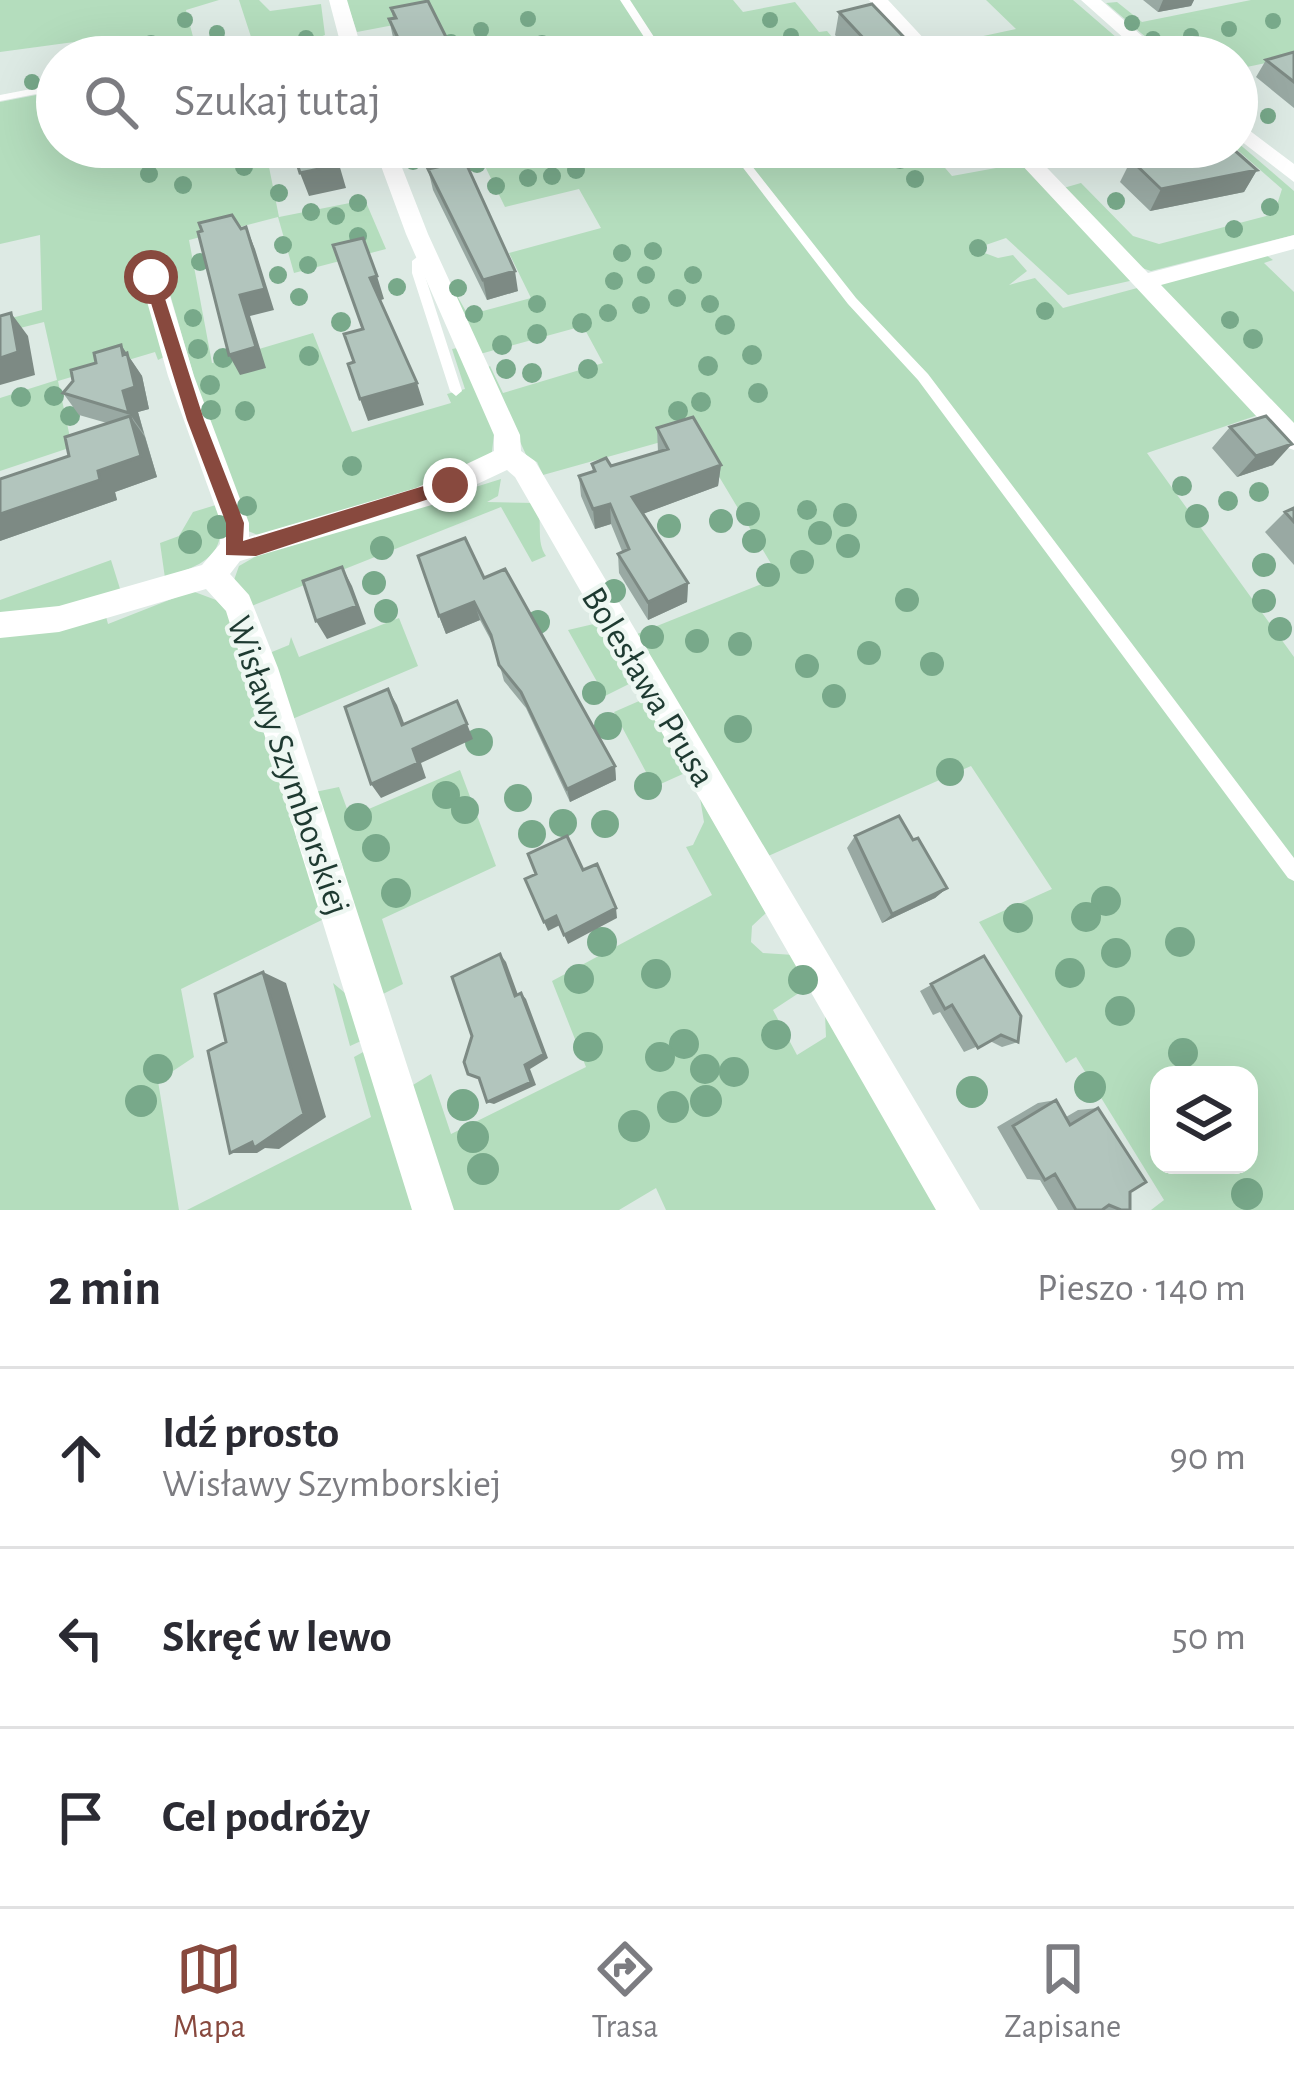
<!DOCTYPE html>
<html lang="pl">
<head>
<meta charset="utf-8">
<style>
  body { margin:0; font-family:"Alegreya Sans",sans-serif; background:#f7f7f7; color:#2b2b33 }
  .controls { position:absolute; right:36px; bottom:36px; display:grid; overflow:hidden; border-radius:24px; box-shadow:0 12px 48px #0002 }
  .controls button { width:108px; height:108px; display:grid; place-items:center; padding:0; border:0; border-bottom:3px solid #e1e1e2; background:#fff; color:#2b2b33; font:60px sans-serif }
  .stop { position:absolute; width:36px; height:36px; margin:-27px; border:9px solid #88493e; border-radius:50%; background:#fff }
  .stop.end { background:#88493e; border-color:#fff; box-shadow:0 3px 12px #0008 }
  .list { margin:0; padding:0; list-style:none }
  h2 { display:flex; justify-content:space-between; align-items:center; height:156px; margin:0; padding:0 48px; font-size:51px }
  h2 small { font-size:39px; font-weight:400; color:#7c7c81 }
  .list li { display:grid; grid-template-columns:78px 1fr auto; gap:36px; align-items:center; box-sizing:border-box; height:180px; padding:0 48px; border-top:3px solid #e1e1e2 }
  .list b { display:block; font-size:45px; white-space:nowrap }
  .list p { margin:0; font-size:39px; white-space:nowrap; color:#7c7c81 }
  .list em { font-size:39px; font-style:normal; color:#7c7c81 }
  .icon { flex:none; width:66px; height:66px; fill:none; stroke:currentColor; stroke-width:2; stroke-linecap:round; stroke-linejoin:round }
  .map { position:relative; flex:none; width:1294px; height:1210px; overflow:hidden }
  .search { position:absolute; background:#fff; box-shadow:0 12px 48px #0002; left:36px; right:36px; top:36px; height:132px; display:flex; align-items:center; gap:30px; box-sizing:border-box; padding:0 42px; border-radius:66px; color:#7c7c81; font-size:45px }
  .sheet { height:696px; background:#fff }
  nav { display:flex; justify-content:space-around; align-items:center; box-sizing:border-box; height:168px; border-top:3px solid #e1e1e2; background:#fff; font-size:33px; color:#7c7c81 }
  nav a { display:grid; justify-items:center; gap:6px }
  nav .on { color:#88493e }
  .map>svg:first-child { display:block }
</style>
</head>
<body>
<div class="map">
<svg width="1294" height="1210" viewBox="0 0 1294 1210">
  <rect width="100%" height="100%" fill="#ddeae4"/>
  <path fill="#b4ddbd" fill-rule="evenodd" d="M0,0h219l-33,10 11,42 10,-2 3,7h-121v-17l-89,12z
    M239,0h20l11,11 51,-7 4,31 -23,9 -82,13 -4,-8 36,-9z
    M346,0h387l10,12 52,-10 24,30 8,-1 22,26h-393l-20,-40 -79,15z
    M986,0h87l66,57h-203l-16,-16 19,-4 7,7 70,-15z
    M1251,0h43v57l-57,12v-12h-68l-63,-54 11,-1 25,20z
    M57,91v56h208l14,70 86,-17 21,49 -92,24 -16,-56 -89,23 23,123 101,-30 39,99 99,-29 -4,-9 18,-5 -13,-40 11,-2 32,77 -3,28c-66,47 -155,62 -232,84l-12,-5 -32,-78 -55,-190 -4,-7 -15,3v17l26,79 -10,5 -3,-8 -97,29 14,66 -72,24v-73l57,-18 -13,-58 -44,11v-12l42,-11 -2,-75 -40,9v-142z
    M1237,142l57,49v44l-143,36 -15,-5 -76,-77 21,-6 52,53 26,8 115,-30 8,-25 -48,-42z
    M500,147h427l25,29 72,-13 110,117 -66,15 -62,-57 -32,11 24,9 15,-3 14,16 -18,14 26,-7 28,30 78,-21 120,127 -114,39 147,204v553h-143l13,-10 -88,-143 -10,6 -87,-141 73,-33 -81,-123 -205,91 -134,-221 147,-59 -86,-144 -150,42 -6,-13 -9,-3 -42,-91 4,-2 13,27 100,-30 -20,-37 -103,28 -43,-94 31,55 63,-17 -22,-45 92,-25 -22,-39 -74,18 -26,-53zM1159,1075h90v90h-90z
    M1266,255l7,5 -9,3 30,29v141l-137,-146 5,-6z
    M501,479l-3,17 -11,6 49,1c8,19 -1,37 10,53l-14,6 -31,-55 -252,100 -15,-27 5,-14 19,-11z
    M219,504c8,50 -8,58 -54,74l-5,-35 19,-7 14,-24z
    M111,560l10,32 -47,15 -74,7v-14z
    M192,591l24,9 11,11 103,305 -149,73 13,68 -36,24 21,129h-179v-576l105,-21 3,11z
    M399,618l19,48 -128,54 -23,-66 22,-9 2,-8 8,20z
    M598,623l7,2 28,57 -28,14 -37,-66z
    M646,698l39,75 -31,14 -40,-75z
    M460,770l36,96 -114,53 21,65 -24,12 -64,-204 24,-5 11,30z
    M700,798l66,115 -14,13 -1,16 12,11 31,2 14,32 -35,23 24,45 29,-18 -1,-23 123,196h-282l-10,-22 -37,22h-172l-39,-122 23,-14 20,60 135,-67 -34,-86 160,-86 -26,-48 7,-2 11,-23z
    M333,983l18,15 69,212h-233l184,-93 -17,-60 11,-6 -4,-10 -11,5z"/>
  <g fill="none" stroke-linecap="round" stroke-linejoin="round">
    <path fill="#fff" fill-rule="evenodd" d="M620,0h10l37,57h-10z
      M348,35l5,3 -2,2 -88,17h-20z
      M57,84v6l-57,11v-6z
      M727,147h10l119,151 72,76 366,484v23l-6,-3 -370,-498 -70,-76z
      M426,250l6,4 -8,8v11l38,118 -6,5 -6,-5 -38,-118v-12z"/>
    <path fill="#fff" fill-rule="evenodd" d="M329,0h18l17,57h-20z
      M869,0h19l53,57h-21z
      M1081,0h20l65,57h-21z
      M1237,121l57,43v18l-57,-44z
      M374,147h20l34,87 92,201 1,16 14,10 445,749h-44l-421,-733 -8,-7 -72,34 -195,57 -10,13 19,21 29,73 176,542h-42l-186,-599 -20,-22 -147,43 -59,6v-26l59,-6 143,-41 18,-21 1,-21 -53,-147 -31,-110 4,-5h16l4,5 33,110 55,147v14l167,-49 78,-37v-16l-88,-201z
      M1005,147h22l121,126 146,-38v14l-133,36 133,138v27l-9,-3z"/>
  </g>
  <g fill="#78a98a">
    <circle cx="528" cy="19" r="8"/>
    <circle cx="185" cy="20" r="8"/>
    <circle cx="770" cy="20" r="8"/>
    <circle cx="1273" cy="21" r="8"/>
    <circle cx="1132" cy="23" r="8"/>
    <circle cx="1229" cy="29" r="8"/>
    <circle cx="481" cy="30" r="8"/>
    <circle cx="217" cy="33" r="8"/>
    <circle cx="791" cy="36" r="8"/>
    <circle cx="1191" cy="36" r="8"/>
    <circle cx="306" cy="38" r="8"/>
    <circle cx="1153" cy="39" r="8"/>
    <circle cx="451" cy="42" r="8"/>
    <circle cx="151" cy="43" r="8"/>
    <circle cx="542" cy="43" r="8"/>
    <circle cx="32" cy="82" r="8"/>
    <circle cx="1268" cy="116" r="8"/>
    <circle cx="900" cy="160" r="9"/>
    <circle cx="413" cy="161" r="9"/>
    <circle cx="477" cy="164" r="9"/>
    <circle cx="244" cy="167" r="9"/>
    <circle cx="576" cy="170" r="9"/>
    <circle cx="149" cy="174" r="9"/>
    <circle cx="552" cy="176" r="9"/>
    <circle cx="528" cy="178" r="9"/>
    <circle cx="915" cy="179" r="9"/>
    <circle cx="183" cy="185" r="9"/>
    <circle cx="496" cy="186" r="9"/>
    <circle cx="279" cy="193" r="9"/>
    <circle cx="1116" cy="201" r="9"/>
    <circle cx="358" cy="203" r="9"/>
    <circle cx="1270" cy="207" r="9"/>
    <circle cx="311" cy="212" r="9"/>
    <circle cx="336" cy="216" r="9"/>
    <circle cx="1234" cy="229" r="9"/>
    <circle cx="358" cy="236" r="9"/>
    <circle cx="283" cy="245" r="9"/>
    <circle cx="978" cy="248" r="9"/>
    <circle cx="653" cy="251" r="9"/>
    <circle cx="622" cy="253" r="9"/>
    <circle cx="200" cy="262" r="9"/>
    <circle cx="308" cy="265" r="9"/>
    <circle cx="278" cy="275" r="9"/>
    <circle cx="646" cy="275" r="9"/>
    <circle cx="693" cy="275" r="9"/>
    <circle cx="614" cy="281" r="9"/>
    <circle cx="397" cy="287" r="9"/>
    <circle cx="458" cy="288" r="9"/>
    <circle cx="299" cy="297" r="9"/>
    <circle cx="677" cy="298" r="9"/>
    <circle cx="537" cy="304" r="9"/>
    <circle cx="710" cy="304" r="9"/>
    <circle cx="641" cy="305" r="9"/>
    <circle cx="1045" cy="311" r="9"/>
    <circle cx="608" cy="313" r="9"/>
    <circle cx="474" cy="314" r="9"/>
    <circle cx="193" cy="318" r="9"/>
    <circle cx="1230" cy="320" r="9"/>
    <circle cx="341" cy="322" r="10"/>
    <circle cx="582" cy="323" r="10"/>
    <circle cx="725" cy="325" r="10"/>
    <circle cx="537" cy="334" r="10"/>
    <circle cx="1253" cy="339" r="10"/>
    <circle cx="502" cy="345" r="10"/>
    <circle cx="198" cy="349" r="10"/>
    <circle cx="752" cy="355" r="10"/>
    <circle cx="309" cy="356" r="10"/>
    <circle cx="223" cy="358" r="10"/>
    <circle cx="708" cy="366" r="10"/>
    <circle cx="506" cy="369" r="10"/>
    <circle cx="588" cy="369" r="10"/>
    <circle cx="532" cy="373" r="10"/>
    <circle cx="210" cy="385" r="10"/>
    <circle cx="758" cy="393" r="10"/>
    <circle cx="54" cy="396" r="10"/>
    <circle cx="21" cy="397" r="10"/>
    <circle cx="701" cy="402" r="10"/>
    <circle cx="211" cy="410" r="10"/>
    <circle cx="245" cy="411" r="10"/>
    <circle cx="678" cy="411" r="10"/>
    <circle cx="70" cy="416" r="10"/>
    <circle cx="352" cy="466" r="10"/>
    <circle cx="1182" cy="486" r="10"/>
    <circle cx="1259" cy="492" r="10"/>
    <circle cx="1228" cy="501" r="10"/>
    <circle cx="247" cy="506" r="10"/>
    <circle cx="807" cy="510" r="10"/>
    <circle cx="748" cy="514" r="12"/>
    <circle cx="845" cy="515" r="12"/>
    <circle cx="1197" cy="516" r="12"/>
    <circle cx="721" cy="521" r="12"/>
    <circle cx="669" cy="526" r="12"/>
    <circle cx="219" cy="527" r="12"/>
    <circle cx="820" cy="533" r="12"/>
    <circle cx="754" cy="541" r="12"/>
    <circle cx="190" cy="542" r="12"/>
    <circle cx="848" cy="546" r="12"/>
    <circle cx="382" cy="548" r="12"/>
    <circle cx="802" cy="562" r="12"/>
    <circle cx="1264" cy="565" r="12"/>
    <circle cx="768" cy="575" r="12"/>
    <circle cx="374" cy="583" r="12"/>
    <circle cx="614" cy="591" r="12"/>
    <circle cx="907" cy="600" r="12"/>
    <circle cx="1264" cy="601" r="12"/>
    <circle cx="386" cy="611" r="12"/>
    <circle cx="538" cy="622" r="12"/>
    <circle cx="1280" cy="629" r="12"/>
    <circle cx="652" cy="637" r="12"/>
    <circle cx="697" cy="641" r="12"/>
    <circle cx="740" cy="644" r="12"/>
    <circle cx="869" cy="653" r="12"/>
    <circle cx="932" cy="664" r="12"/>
    <circle cx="807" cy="666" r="12"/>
    <circle cx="594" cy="693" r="12"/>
    <circle cx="834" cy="696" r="12"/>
    <circle cx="608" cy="726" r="14"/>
    <circle cx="738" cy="729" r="14"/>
    <circle cx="479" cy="742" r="14"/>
    <circle cx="950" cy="772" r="14"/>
    <circle cx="648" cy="786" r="14"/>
    <circle cx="446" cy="795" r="14"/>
    <circle cx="518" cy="798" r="14"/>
    <circle cx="465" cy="810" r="14"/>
    <circle cx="358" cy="817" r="14"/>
    <circle cx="563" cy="823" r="14"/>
    <circle cx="605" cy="824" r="14"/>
    <circle cx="532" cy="834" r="14"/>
    <circle cx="376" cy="848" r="14"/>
    <circle cx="396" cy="893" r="15"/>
    <circle cx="1106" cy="901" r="15"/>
    <circle cx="1086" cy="917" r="15"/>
    <circle cx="1018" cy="918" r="15"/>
    <circle cx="602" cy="942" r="15"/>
    <circle cx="1180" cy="942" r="15"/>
    <circle cx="1116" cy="953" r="15"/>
    <circle cx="1070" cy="973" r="15"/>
    <circle cx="656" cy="974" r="15"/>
    <circle cx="579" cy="979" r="15"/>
    <circle cx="803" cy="980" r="15"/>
    <circle cx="1120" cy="1011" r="15"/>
    <circle cx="776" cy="1035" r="15"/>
    <circle cx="684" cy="1044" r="15"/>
    <circle cx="588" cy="1047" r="15"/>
    <circle cx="1183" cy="1053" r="15"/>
    <circle cx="660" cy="1057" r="15"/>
    <circle cx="158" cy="1069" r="15"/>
    <circle cx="705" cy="1069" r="15"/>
    <circle cx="734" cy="1072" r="15"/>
    <circle cx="1090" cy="1087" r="16"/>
    <circle cx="972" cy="1092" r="16"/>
    <circle cx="141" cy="1101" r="16"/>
    <circle cx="706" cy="1101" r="16"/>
    <circle cx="463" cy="1105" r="16"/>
    <circle cx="673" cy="1107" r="16"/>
    <circle cx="634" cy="1126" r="16"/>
    <circle cx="473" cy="1137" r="16"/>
    <circle cx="483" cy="1169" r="16"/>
    <circle cx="1247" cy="1194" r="16"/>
  </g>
  <path fill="#99a9a3" d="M1143,0h51l-3,6 -33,6z
    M391,8l65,49h-55l-7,-15 -5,-23 4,-1z
    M839,12l84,45h-68l-20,-22z
    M1294,52v56l-38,-31 10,-17z
    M932,147h50l-3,10 -32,7z
    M1221,151l36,19 -13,22 -94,19 -30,-29 11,-22z
    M428,169l90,122 -31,9 -54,-110z
    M121,345l21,31 7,33 -11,3 19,65 -42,15 2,8 -117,41v-62l69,-23 38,-33 -28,-8 -16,-22 33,-30z
    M1230,427l43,38 -36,12 -25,-29z
    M657,428l64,37 -3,21 -76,28 46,69 -1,19 -39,18 -29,-47 -1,-19 4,-3 -11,-27 -16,5 -14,-33 -2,-20 14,-4 -1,-8 19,2 47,-14z
    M1294,508v57l-29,-33 20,-20z
    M484,578l131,188 1,14 -46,22 -44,-94 -22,-27 -9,-33 -15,-28 -34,14 -7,-18z
    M855,836l58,4 34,48 -12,10 -53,25 -35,-75z
    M984,956l34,86 -16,5 -12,-6 -26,11 -24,-40 -7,3 -13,-24z
    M1056,1100l10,17 12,-7 20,-2 32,84v18h-72l-18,-30 -13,-1 -30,-52 41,-24z"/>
  <path fill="#7d8a84" d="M1163,0h31l-3,6 -33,6z
    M334,147l12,41 -37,8 -9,-23z
    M952,147h30l-3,10 -32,7z
    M1257,170l-13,22 -94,19 11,-22z
    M246,227l9,22 19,61 -24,6 16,52 -26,7 -11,-20z
    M515,271l3,20 -31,9 -4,-20z
    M377,276l7,23 -6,2 -8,-23z
    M11,313l17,23 7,39 -35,10v-27z
    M121,345l21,31 7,33 -11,3 6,22 -15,-21 -6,-22v-36z
    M417,383l7,22 -56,16 -8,-22z
    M130,416l15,21 12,40 -42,15 2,8 -117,41v-27l98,-43z
    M1292,444l-19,21 -36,12 19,-21z
    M721,465l-3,21 -86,32v-21z
    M610,504l1,20 -16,5 -2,-20z
    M342,567l10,19 14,38 -39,15 -11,-18z
    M688,583l-1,19 -39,18v-18z
    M474,602l6,18 -34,14 -7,-18z
    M388,689l9,16 14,36 -9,-16z
    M467,724l6,15 -52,24 5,15 -45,20 -10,-14 42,-35z
    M615,766l1,14 -46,22 -3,-13z
    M947,888l-12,10 -53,25 10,-9z
    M616,908l1,10 -49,26 -4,-9z
    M556,916l4,9 -12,6 -4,-9z
    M500,954l6,8 15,41 -6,-7z
    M263,972l23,11 40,134 -47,32 -14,-1 -8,5h-27l22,-11z
    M521,993l5,6 22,59 -18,11 6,16 -42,19 -7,-2z"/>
  <path fill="#b2c5bd" stroke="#7d8a84" stroke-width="3" d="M428,1l28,56h-49l-18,-38 7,-1 -5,-10z
    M872,4l51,53h-42l-42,-45z
    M297,41l7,16h-33l-2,-7z
    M1294,52v30l-28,-22z
    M292,147h42l4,18 -38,8z
    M1187,147h30l4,4 11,-3 25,22 -96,19 -30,-29z
    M465,161l50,110 -32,9 -55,-111z
    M232,215l9,14 5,-2 19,62 -25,6 16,52 -27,8 -31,-123 4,-1 -3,-8z
    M363,238l14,38 -7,2 47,105 -57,16 -12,-35 6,-2 -10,-28 19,-5 -30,-84z
    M11,313l7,39 -18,6v-42z
    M121,345l2,10 4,-2 8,34 -12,4 6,22 -66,-20 10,-12 -2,-11 25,-7 -2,-10z
    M130,416l11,40 -43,15 2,9 -100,34v-35l69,-23 -4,-19z
    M1266,416l26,28 -36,12 -26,-29z
    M693,417l28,48 -89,32 56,86 -40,19 -30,-48 11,-5 -19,-45 -17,5 -14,-33 16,-5 -3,-7 14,-6 5,8 57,-17 -11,-21z
    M1294,508v14l-9,-10z
    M465,538l19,40 21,-9 110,197 -48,23 -46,-97 -22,-27 -8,-30 -17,-33 -35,14 -21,-60z
    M342,567l15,39 -41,15 -13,-40z
    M388,689l14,36 55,-24 10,23 -54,25 5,14 -47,21 -26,-77z
    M899,816l14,24 5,-2 29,50 -55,26 -37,-78z
    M567,836l16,34 14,-6 19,44 -52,27 -8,-19 -12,6 -19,-43 11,-5 -8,-20z
    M500,954l15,42 6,-3 23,61 -19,11 6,17 -44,20 -8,-24 -11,-4 -4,-12 8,-26 -20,-59z
    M984,956l37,60 -3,26 -17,-7 -23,13 -26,-43 -7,4 -14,-25z
    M263,972l41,142 -50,34 -2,-6 -22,11 -22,-102 18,-9 -11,-48z
    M1056,1100l14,25 28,-17 48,74 -16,10v18h-9l-12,-5 -7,5h-26l-21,-36 -10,6 -32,-54z"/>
  <path fill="#88493e" d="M151,271l7,6 46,143 40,103 -1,18 207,-63 6,2v10l-200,66 -30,-1v-32l-39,-103 -44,-143z"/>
  <g text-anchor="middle" stroke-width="9" stroke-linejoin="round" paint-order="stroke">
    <g font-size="36" fill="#1e3a31" stroke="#eef7f2">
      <text transform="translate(650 686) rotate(59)" y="13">Bolesława Prusa</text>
      <text transform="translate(290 765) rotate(71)" y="13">Wisławy Szymborskiej</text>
    </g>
  </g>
</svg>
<div class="controls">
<button><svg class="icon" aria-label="layers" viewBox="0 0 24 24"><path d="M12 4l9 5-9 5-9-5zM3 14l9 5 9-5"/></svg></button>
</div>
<div class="stop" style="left:151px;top:277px"></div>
<div class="stop end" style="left:450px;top:485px"></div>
<div class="search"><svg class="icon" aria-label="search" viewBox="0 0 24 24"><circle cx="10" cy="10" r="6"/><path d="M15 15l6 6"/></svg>Szukaj tutaj</div>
</div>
<section class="sheet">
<h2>2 min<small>Pieszo · 140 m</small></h2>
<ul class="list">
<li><svg class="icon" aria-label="ahead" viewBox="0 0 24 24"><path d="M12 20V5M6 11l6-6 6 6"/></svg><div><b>Idź prosto</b><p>Wisławy Szymborskiej</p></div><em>90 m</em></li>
<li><svg class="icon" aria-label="left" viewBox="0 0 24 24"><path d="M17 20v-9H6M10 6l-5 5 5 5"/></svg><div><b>Skręć w lewo</b></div><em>50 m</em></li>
<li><svg class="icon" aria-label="arrive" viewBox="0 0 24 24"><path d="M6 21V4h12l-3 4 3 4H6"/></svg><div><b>Cel podróży</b></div></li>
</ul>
</section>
<nav>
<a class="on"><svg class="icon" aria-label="map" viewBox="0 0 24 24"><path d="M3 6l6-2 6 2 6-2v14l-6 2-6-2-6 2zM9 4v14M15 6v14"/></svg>Mapa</a>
<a><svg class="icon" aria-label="directions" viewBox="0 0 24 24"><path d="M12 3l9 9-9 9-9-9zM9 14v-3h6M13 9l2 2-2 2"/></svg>Trasa</a>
<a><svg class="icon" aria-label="saved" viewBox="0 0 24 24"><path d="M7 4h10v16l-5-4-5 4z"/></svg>Zapisane</a>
</nav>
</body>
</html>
